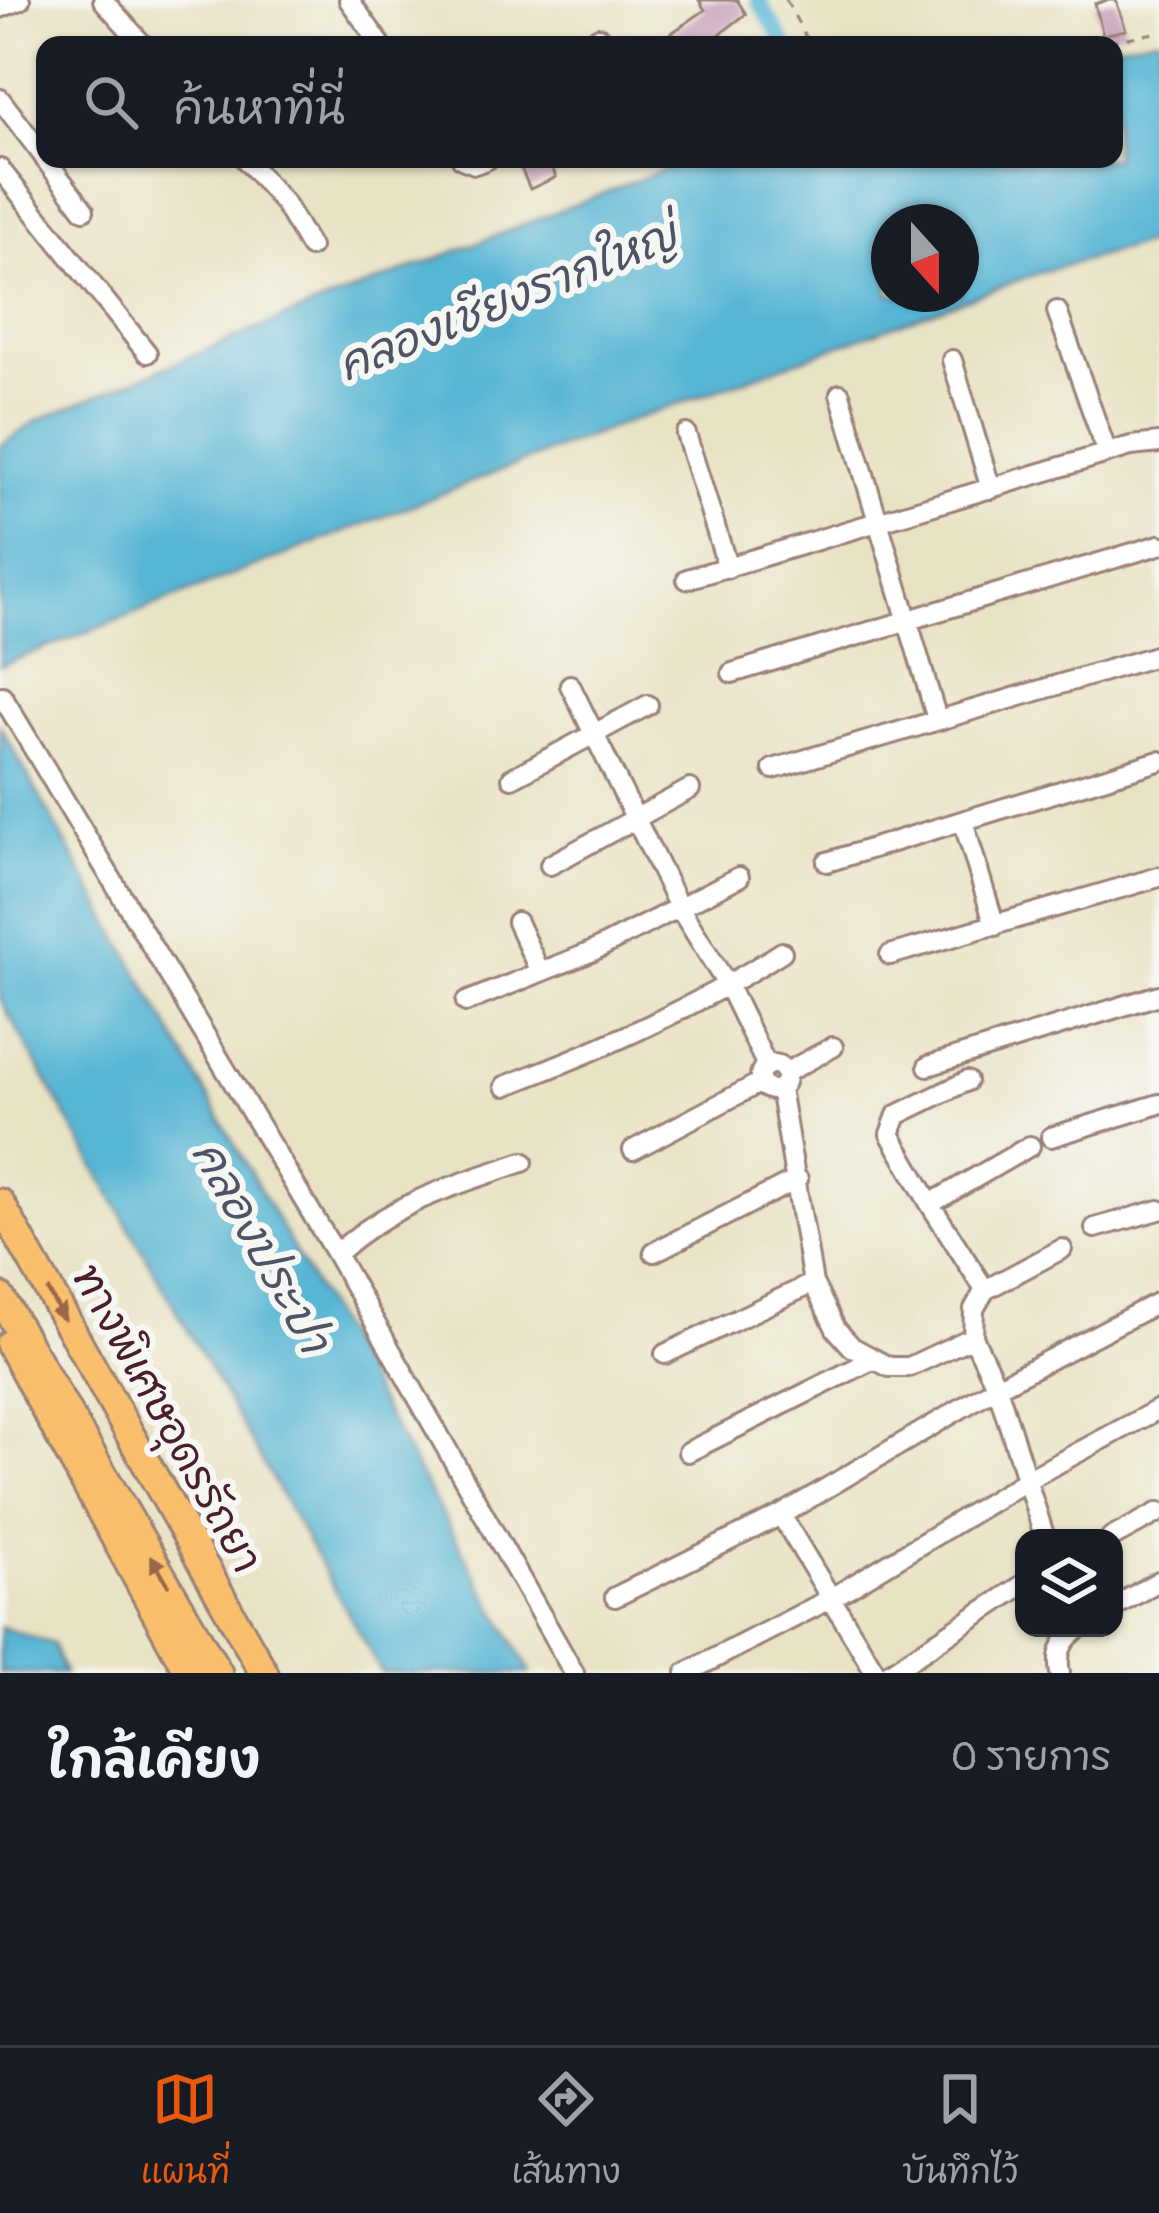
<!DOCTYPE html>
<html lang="th">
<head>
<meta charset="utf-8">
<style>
  body { margin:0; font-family:Pangolin,"Playpen Sans Thai",sans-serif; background:#242831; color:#f1f3f6 }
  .controls { position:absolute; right:36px; bottom:36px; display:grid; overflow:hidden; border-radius:24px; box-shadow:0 3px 9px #0004 }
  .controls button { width:108px; height:108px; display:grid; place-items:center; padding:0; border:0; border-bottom:3px solid #363941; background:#171b24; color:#f1f3f6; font:60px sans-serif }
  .compass { position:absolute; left:871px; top:204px; width:108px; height:108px; border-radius:50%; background:#171b24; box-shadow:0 3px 9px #0004; rotate:159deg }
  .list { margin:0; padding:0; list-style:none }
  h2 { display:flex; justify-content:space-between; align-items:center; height:156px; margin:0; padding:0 48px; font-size:51px }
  h2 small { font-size:39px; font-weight:400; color:#9ea1a6 }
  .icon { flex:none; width:66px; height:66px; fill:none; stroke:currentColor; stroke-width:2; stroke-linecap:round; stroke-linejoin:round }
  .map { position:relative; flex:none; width:1159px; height:1673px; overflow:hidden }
  .search { position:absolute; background:#171b24; box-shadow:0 3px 9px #0004; left:36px; right:36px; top:36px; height:132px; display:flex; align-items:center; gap:30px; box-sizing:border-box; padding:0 42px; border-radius:24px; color:#9ea1a6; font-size:45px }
  .sheet { height:372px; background:#171b24 }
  nav { display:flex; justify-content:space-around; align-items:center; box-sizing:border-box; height:168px; border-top:3px solid #363941; background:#171b24; font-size:33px; color:#9ea1a6 }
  nav a { display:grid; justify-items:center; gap:6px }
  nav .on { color:#ea580c }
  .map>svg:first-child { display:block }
</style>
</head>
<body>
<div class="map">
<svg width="1159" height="1673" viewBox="0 0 1159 1673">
  <rect width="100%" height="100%" fill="#f6f6f2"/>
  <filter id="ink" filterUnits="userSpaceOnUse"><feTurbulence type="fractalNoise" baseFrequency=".00833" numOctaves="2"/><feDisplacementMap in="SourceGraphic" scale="24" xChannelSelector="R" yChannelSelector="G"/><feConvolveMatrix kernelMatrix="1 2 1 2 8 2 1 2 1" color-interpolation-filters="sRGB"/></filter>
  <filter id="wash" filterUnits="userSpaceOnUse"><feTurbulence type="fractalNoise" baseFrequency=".004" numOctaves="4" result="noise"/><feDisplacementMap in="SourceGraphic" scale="48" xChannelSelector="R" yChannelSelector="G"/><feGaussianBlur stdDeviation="2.7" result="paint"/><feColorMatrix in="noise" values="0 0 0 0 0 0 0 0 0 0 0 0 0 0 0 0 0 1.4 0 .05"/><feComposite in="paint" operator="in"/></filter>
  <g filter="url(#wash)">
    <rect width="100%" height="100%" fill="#e9e3c5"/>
    <path fill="#56b6d4" stroke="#506a80" stroke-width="3" fill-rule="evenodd" d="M1159,37v203l-118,32 -449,163 -592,231v-220l36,-25 234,-97 421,-165h423v-114zM889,222h72v72h-72z
      M0,726l531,947h-149l-382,-674z
      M0,1627l53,17 11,29h-64z"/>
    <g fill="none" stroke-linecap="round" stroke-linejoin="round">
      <path stroke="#56b6d4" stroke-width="16" d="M758,0l27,45"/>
    </g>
    <g id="blocks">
      <path fill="#c59cb8" d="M699,0h38l9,14 -40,31h-52l51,-35z
        M1107,0h9l10,30 -23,5 -8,-31z
        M517,159h31l8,18 -26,12z"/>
    </g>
  </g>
  <g filter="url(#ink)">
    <use href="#blocks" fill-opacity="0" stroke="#9a8178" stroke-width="3"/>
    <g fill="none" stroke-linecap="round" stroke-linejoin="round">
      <defs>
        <path id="minor" d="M103,0l40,45
          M349,0l32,45
          M0,8l20,-8
          M584,45l15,-8
          M0,99l45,59
          M45,159l39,51
          M245,159l39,44 26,44
          M462,159l13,5 13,-5
          M0,169l147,184
          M1057,311l50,142
          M952,360l39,129
          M840,394l97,325
          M686,434l42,134
          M687,579l444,-133 28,-3
          M732,673l427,-128
          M570,685l109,222 49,79 39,80
          M2,696l334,558 238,419
          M773,769l386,-114
          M512,778l136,-73
          M963,821l32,105
          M827,862l332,-101
          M550,865l140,-76
          M517,922l23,50
          M890,955l269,-78
          M466,1002l125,-50 148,-75
          M760 1077a13 13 0 1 1 26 0a13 13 0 1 1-26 0Z
          M928,1066l231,-71
          M785,1073l48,-26
          M967,1081l-70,34 -7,19 40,70 100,-58
          M505,1086c99,-38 188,-77 277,-134
          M780,1088l33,195 23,46 16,18 37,20h20l64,-30 24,50 48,151
          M1051,1137l108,-33
          M633,1150l128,-68
          M930,1204l55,86
          M1095,1228l64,-18
          M654,1252l144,-73
          M336,1254c57,-52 116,-68 187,-92
          M973,1337l1,-28 11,-19 77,-41
          M665,1354l148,-71
          M688,1452l184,-92
          M781,1515l95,158
          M1111,1538l48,-26
          M615,1597l166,-82 216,-128 162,-85
          M1114,1607l45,-26
          M686,1673l144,-74 195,-118 134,-72
          M889,1673l135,-89
          M1060,1673c-4,-20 2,-33 19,-45"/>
        <path id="highway" d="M0,1203l264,470
          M0,1297l218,376
          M10,1344l179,329"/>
      </defs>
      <use href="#minor" stroke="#9a8178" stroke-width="24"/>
      <use href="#highway" stroke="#9a8178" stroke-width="33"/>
      <path stroke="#9a8178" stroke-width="3" stroke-dasharray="9 9" stroke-linecap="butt" d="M786,0l24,45
        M1091,45l68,-13"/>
      <use href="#minor" stroke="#fff" stroke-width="18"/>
      <use href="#highway" stroke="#f9bf6d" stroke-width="27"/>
    </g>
    <defs><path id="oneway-solid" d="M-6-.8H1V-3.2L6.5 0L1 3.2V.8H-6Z" transform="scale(3)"/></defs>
    <g fill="#996749">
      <use href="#oneway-solid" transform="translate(56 1305) rotate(61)"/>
      <use href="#oneway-solid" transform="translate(160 1571) rotate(-120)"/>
    </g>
  </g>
  <g text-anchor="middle" stroke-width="12" stroke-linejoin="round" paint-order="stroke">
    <g font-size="42" fill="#4a1f2b" stroke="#f6f6f2">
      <text transform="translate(168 1418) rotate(61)" y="15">ทางพิเศษอุดรรัถยา</text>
    </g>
    <g font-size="45" font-style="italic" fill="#4e5466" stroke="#f6f6f2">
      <text transform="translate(507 299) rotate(-22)" y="16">คลองเชียงรากใหญ่</text>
      <text transform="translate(262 1246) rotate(61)" y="16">คลองประปา</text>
    </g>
  </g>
</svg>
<div class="controls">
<button><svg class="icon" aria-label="layers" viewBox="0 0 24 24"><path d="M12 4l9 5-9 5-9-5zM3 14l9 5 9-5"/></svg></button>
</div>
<svg class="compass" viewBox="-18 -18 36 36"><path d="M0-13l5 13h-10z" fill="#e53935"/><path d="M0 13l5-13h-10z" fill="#9ea1a6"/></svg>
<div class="search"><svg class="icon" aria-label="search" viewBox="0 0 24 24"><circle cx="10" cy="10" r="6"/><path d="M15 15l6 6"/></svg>ค้นหาที่นี่</div>
</div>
<section class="sheet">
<h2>ใกล้เคียง<small>0 รายการ</small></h2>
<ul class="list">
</ul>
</section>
<nav>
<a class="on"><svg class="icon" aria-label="map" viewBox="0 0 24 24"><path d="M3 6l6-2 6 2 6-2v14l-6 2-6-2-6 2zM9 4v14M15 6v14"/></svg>แผนที่</a>
<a><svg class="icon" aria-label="directions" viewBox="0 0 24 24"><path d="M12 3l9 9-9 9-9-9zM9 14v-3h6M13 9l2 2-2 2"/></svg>เส้นทาง</a>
<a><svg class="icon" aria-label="saved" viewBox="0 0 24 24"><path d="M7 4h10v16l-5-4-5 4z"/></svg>บันทึกไว้</a>
</nav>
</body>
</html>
